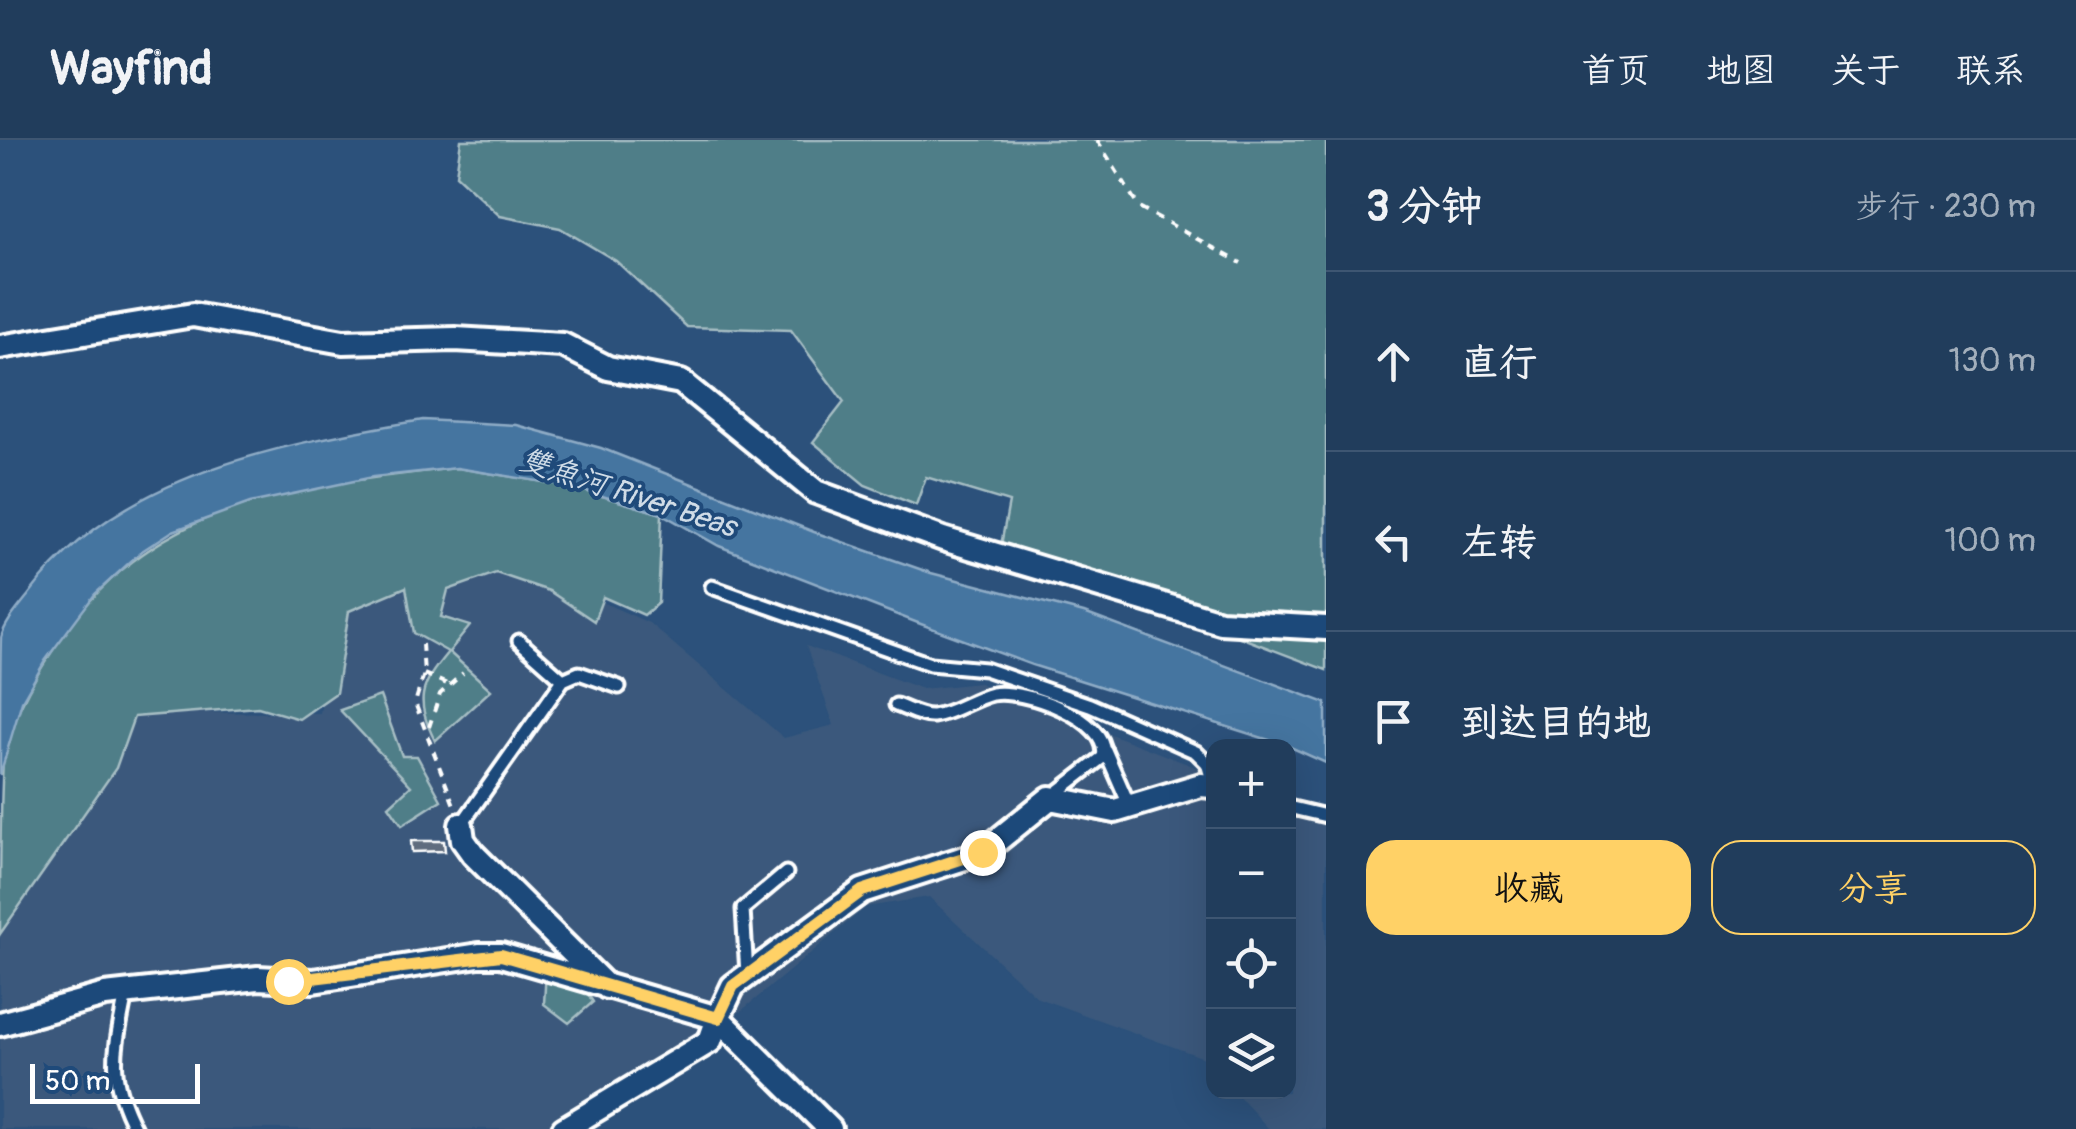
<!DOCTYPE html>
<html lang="zh">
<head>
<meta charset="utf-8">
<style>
  body { margin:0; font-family:Pangolin,"LXGW WenKai TC",sans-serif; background:#294462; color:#f1f3f6 }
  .controls { position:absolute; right:30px; bottom:30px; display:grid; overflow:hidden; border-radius:20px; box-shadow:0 10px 40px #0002 }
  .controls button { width:90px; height:90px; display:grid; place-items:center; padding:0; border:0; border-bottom:2px solid #3e5672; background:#213d5c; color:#f1f3f6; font:50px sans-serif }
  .scale { position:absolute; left:30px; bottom:25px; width:170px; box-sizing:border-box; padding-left:10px; border:5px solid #fff; border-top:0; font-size:28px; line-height:35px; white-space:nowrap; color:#fff; -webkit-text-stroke:8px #1f4a7a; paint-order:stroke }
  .stop { position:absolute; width:30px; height:30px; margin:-22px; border:8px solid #ffd166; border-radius:50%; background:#fff }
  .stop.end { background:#ffd166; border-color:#fff; box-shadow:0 2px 10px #0008 }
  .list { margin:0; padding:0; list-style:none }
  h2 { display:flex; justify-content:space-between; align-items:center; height:130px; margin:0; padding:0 40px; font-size:42px }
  h2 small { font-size:32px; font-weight:400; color:#a2aebb }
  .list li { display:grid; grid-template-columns:65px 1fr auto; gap:30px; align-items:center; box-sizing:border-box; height:180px; padding:0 40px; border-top:2px solid #3e5672 }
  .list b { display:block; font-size:38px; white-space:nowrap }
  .list em { font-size:32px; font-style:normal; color:#a2aebb }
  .actions { display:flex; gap:20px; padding:30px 40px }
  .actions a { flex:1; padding:22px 0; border:2px solid #ffd166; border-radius:30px; text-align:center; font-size:35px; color:#ffd166 }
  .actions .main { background:#ffd166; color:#111 }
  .icon { flex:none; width:55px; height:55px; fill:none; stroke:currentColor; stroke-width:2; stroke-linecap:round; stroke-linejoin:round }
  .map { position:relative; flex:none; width:1326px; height:989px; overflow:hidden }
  header { display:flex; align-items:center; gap:60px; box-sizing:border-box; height:140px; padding:0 50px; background:#213d5c; border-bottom:2px solid #3e5672 }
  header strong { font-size:48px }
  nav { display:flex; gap:55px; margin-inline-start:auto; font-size:35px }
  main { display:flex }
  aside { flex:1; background:#213d5c }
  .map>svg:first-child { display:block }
</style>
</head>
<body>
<header>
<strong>Wayfind</strong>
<nav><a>首页</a><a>地图</a><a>关于</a><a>联系</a></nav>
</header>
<main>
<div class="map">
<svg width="1326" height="989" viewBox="0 0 1326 989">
  <rect width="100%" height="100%" fill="#2c517b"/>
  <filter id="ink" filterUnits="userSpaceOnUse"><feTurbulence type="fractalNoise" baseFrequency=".01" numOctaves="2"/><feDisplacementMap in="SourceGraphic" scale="20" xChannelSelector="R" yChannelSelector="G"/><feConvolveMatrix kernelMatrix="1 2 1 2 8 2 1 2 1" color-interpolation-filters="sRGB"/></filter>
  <g filter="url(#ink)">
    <path fill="#3b597c" d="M516,424l133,59 135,115 50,-13 -28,-79 116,43 57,-6 234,91v293l-6,-8 -169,-61 -109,-101 -63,10 -131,109 -171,98 -12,15h-552v-198l103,-219 217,1 21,-109z
      M1289,663l37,14v312h-57l-34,-37h53z"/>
    <path fill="#4f7e88" stroke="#a7bec4" stroke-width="2.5" d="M461,0h865v479l-107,-2 -220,-61 10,-54 -83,-25 -10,28 -51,-20 -52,-43 31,-40 -53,-72 -104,-3 -71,-66 -56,-33 -60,-12 -44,-41z
      M457,328l112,18 93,28 -4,89 -14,12 -41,-18 -9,24 -45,-30 -53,-18 -48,17 -7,27 29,9 -21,26 42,38 -56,51c-20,-41 -16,-54 13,-89l-34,-19 -8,-46 -57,24 -13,82 -37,26 -41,-12 -124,10 -18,51 -116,166c0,-56 0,-119 3,-174 7,-40 28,-77 50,-110 95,-150 241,-164 404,-182z
      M1235,486l91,6v38l-92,-35z
      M380,556l22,60h15l24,44 -39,25 -13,-19 22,-20 -71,-76z
      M564,817l29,45 -24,21 -25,-19 2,-34z"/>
    <path fill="#4474a0" stroke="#8facc6" stroke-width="2.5" d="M423,280l93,5 85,23 213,84 117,41 153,40 242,90v60l-38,-17 -256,-81 -114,-42 -199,-77 -57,-32 -93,-28 -112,-18 -84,9 -123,26 -77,28 -31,20 -47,43 -50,67 -23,40 -22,74c0,-30 0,-114 1,-137 4,-16 19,-32 29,-45 89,-120 255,-150 393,-173z"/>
    <path fill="#5e6c7e" stroke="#fff" stroke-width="2.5" d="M411,701h33l1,10 -33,1z"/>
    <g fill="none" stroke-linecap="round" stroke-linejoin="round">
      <defs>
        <path id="service" d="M712,447l218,77 55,5 105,36 106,47 11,11 7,24
          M519,501l44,39
          M896,565c12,4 25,12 37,11 21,-3 39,-17 59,-22 29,-6 120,25 111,63l-53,41
          M1105,610l25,57
          M1288,667l38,9
          M461,685l102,-145 16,-7 40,14
          M747,834l-4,-65 43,-36
          M126,853c-11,59 -20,80 9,136"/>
        <path id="minor" d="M0,207l193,-32 150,27 112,-3 108,6 45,23 73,14 135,110 127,47 277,83 106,6
          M461,685l2,15 10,14 134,133
          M0,884l105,-29 153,-17 55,3 166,-26h22l217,63 -8,23 -146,88
          M830,989l-112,-111 15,-32 129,-95 121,-39 67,-54 65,13 86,-26 11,1"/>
      </defs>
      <use href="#service" stroke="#fff" stroke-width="19"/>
      <use href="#minor" stroke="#fff" stroke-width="30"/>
      <path stroke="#fff" stroke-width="4" stroke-dasharray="8 8" stroke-linecap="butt" d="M1097,0l42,67 102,56
        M422,504l2,30 -9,29 39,102
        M424,534l23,10
        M429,587l11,-33 23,-21"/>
      <use href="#service" stroke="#1f4a7a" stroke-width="11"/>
      <use href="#minor" stroke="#1f4a7a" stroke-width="22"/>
    </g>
  </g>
  <g fill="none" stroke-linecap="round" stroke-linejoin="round" filter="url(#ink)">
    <path stroke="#ffd166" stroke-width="12" d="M288,841l213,-26 217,63 15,-32 129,-95 120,-39"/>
  </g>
  <g text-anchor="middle" stroke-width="8" stroke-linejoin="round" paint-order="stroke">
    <g font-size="30" font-style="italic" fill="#d0dce7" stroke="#1f4a7a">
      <text transform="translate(628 353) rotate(18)" y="10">雙魚河 River Beas</text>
    </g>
  </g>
</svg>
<div class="controls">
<button>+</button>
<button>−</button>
<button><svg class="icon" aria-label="locate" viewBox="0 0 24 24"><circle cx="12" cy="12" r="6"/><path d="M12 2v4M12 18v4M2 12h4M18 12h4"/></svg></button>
<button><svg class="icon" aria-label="layers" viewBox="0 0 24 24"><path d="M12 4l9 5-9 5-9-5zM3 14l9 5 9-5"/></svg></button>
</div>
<div class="scale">50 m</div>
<div class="stop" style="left:288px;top:841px"></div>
<div class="stop end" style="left:982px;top:712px"></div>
</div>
<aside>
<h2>3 分钟<small>步行 · 230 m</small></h2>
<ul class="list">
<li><svg class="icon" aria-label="ahead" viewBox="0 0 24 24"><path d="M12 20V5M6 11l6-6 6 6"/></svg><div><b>直行</b></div><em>130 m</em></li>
<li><svg class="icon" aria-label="left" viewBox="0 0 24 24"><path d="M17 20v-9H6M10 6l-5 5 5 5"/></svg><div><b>左转</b></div><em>100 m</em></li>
<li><svg class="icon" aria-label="arrive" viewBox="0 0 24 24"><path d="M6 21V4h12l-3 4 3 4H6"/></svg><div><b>到达目的地</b></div></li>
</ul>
<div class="actions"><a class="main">收藏</a><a>分享</a></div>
</aside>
</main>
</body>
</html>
